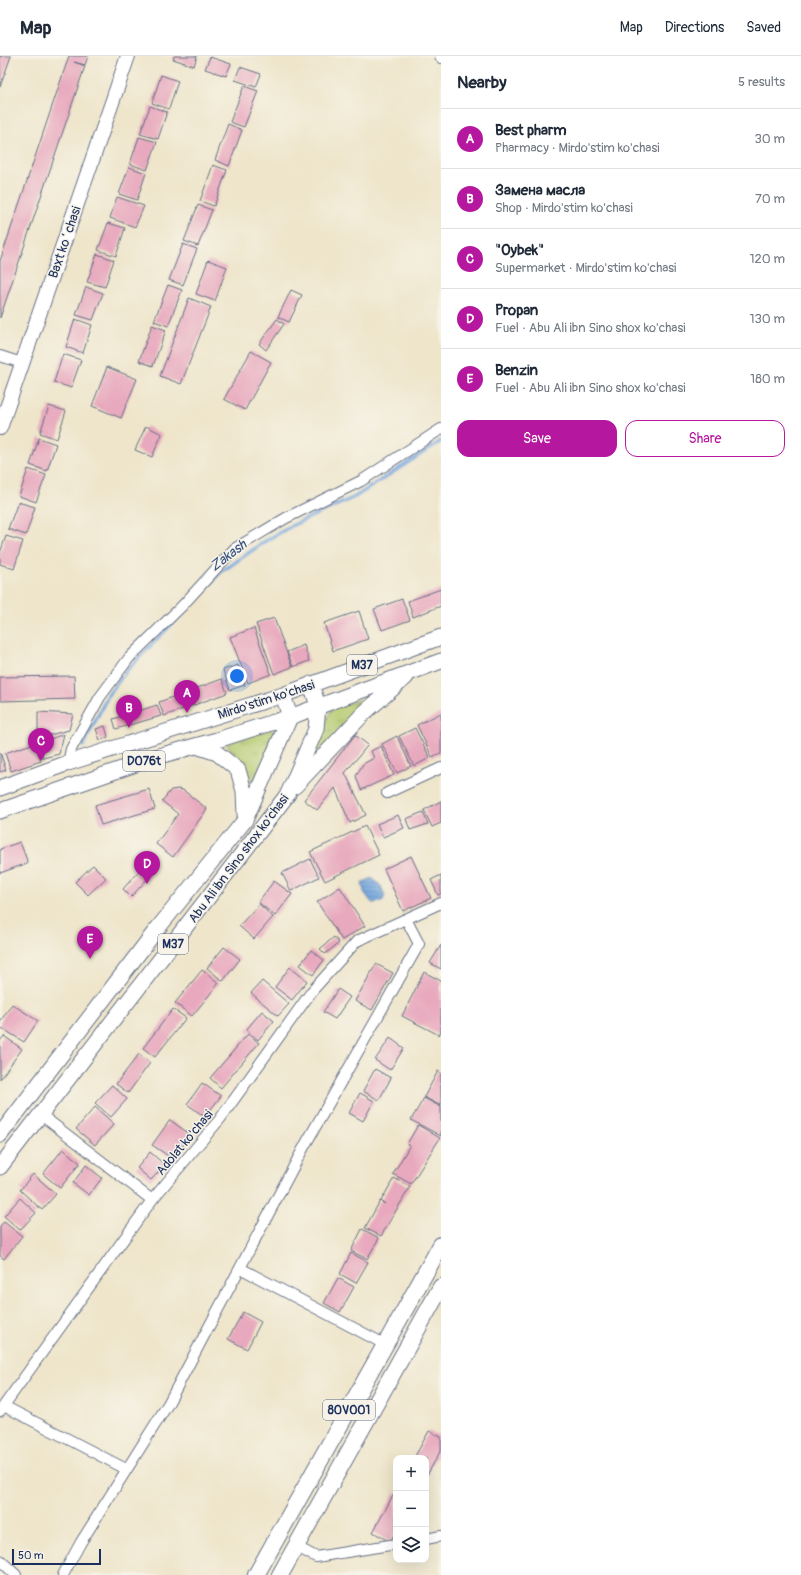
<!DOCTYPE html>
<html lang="en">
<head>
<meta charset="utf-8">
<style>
  body { margin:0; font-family:Pangolin,sans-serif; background:#f6f6f7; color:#1f2937 }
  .controls { position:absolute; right:12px; bottom:12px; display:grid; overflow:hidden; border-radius:8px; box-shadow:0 4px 16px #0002 }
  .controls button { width:36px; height:36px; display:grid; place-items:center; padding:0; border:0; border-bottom:1px solid #e0e1e3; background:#fff; color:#1f2937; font:20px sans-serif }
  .scale { position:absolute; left:12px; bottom:10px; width:89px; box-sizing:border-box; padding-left:4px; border:2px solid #1b2f5e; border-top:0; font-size:11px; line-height:14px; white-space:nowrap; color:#1b2f5e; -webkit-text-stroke:3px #f7f3e8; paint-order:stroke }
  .you { position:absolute; left:237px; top:620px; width:14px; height:14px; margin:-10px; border:3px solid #fff; border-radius:50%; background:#1a73e8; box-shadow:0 0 0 6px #1a73e833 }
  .badge { display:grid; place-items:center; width:26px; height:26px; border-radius:50%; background:#b5179e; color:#fff; font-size:13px; font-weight:700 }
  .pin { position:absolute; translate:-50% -33px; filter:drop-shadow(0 1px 2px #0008) }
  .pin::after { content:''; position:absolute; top:21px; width:14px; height:12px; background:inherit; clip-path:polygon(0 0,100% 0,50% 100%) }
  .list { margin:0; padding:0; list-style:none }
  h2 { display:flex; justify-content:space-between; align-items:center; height:52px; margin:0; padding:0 16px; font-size:17px }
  h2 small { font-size:13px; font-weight:400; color:#747a83 }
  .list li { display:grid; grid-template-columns:26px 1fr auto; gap:12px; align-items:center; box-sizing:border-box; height:60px; padding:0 16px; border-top:1px solid #e0e1e3 }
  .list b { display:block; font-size:15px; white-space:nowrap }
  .list p { margin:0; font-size:13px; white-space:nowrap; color:#747a83 }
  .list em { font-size:13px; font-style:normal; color:#747a83 }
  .actions { display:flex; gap:8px; padding:12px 16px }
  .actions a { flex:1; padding:9px 0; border:1px solid #b5179e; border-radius:12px; text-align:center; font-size:14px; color:#b5179e }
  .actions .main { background:#b5179e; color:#fff }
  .icon { flex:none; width:22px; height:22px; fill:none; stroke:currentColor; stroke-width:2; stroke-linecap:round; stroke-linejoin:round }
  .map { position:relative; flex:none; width:441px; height:1519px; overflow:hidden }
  header { display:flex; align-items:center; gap:24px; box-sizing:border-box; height:56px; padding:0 20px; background:#fff; border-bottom:1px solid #e0e1e3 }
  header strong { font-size:19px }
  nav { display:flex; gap:22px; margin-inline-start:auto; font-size:14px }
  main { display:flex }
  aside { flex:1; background:#fff }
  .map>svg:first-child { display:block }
</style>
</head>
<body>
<header>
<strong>Map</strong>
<nav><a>Map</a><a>Directions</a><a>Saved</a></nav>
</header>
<main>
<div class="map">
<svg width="441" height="1519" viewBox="0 0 441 1519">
  <defs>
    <pattern id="grass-tufts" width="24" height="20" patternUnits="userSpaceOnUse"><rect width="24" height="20" fill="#b5cb6f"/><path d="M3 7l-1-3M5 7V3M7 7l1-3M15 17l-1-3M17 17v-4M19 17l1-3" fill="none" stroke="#92a55e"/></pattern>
    <pattern id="water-rules" width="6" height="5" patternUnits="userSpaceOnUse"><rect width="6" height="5" fill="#71a5de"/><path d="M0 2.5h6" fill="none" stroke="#5c87b7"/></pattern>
  </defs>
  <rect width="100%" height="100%" fill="#f7f3e8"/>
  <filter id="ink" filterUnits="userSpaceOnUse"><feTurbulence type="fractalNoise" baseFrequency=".025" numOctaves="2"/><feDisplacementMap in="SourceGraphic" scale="8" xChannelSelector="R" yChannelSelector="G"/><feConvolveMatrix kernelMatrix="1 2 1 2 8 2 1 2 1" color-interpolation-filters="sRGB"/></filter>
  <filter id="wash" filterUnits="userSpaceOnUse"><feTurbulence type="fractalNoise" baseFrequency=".012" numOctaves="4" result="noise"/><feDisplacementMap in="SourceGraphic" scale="16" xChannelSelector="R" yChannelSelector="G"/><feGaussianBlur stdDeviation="0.9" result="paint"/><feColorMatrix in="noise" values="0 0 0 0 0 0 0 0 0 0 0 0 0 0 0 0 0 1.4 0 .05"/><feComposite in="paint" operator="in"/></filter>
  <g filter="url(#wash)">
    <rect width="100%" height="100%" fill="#eee5ca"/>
    <path fill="url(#grass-tufts)" stroke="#687d66" d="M371,641l-68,72 29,-61z
      M272,673l4,2 2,5 -26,48 -4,-16 -22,-24z"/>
    <path fill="url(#water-rules)" stroke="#466a9e" d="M372,822l9,8 4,10 -3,6 -10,1 -8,-11 -2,-9z"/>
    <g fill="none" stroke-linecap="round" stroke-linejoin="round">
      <path stroke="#71a5de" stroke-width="3.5" d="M191,547l30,-31 46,-32 26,-15 62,-28 86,-56
        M83,690l25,-51 20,-26 54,-56"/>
    </g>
    <g id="blocks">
      <path fill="#e8a9be" d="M0,0h11l-11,31z
        M69,0h19l-3,9 -11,-3 11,4 -85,252v-57z
        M174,0h23l-3,10 -21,-7z
        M210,1l21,7 -5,12 -21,-7z
        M240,11l21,7 -5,13 -21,-7z
        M161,19l17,6 -9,28 -17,-6z
        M244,30l14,5 -14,36 -14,-5z
        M150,50l17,6 -9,27 -18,-5z
        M228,68l14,6 -13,36 -14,-6z
        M139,81l18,5 -10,28 -17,-6z
        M213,109l14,5 -13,36 -14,-5z
        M129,111l17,6 -9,27 -18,-6z
        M117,141l27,9 -9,21 -25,-9z
        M198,149l14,5 -14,36 -14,-5z
        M108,167l17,5 -9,28 -18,-6z
        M183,188l14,5 -14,36 -14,-5z
        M97,198l17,6 -9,27 -18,-5z
        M208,204l19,7 -12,34 -19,-7z
        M168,229l14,5 -14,36 -14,-5z
        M86,231l17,6 -10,27 -17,-5z
        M291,234l11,5 -13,27 -11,-5z
        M189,242l22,9 -30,77 -21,-8z
        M75,263l17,6 -9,28 -17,-6z
        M277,263l7,5 -18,26 -7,-6z
        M152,269l14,5 -13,36 -14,-5z
        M251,295l20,11 -26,48 -21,-11z
        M63,298l18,6 -10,28 -17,-6z
        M107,311l30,12 -16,39 -29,-12z
        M49,350l17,5 -9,28 -17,-6z
        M146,370l16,8 -10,23 -17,-7z
        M39,382l17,6 -9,27 -17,-6z
        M28,413l18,6 -10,27 -17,-6z
        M18,446l17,5 -9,28 -18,-6z
        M6,480l17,5 -9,28 -14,-5v-11z
        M441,533v17l-28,11 -5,-16z
        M402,543l8,21 -28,10 -8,-21z
        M359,555l9,28 -35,12 -9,-28z
        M274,562l18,49 -18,7 -18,-50z
        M254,572l17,46 -23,9 -18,-46z
        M304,589l5,16 -16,6 -6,-15z
        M238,609l7,20 -15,5 -7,-20z
        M74,620l1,23 -75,2v-24z
        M222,623l5,14 -63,23 -5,-14z
        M157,649l4,11 -45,13 -3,-10z
        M38,656l35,2 -4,16 -31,8z
        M441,657v40l-9,4 -15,-32z
        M105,670l3,11 -8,3 -4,-11z
        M415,672l15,30 -16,8 -15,-30z
        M64,678l-5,20 -16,4 -4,-15z
        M355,679l13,10 -23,28 21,42 -16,8 -15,-35 -18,22 -13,-10z
        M397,680l14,30 -14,7 -15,-29z
        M35,687l6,18 -30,10 -6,-18z
        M381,690l13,29 -33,15 -5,-14 7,-12 11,-6 -3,-7z
        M0,696l6,18 -6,2z
        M149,733l6,20 -54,16 -6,-20z
        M178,733l5,1 24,19 -34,48 -17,-13 22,-30 -16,-13 9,-11z
        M441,745v22l-9,4 -8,-17z
        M423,756l5,12 -18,6 -4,-11z
        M398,759l6,13 -21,9 -6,-13z
        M365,770l14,29 -54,26 -15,-29z
        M20,786l8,21 -28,10v-24z
        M411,800l20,42 -28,13 -19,-42z
        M310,803l9,18 -28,14 -9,-18z
        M93,809l13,13 -18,17 -13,-13z
        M142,811l9,8 -20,22 -8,-8z
        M441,819v19l-3,1 -7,-15z
        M274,825l18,13 -17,22 -17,-14z
        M340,831l25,39 -23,14 -25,-38z
        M259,848l14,13 -19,22 -15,-13z
        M334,881l5,6 -14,11 -5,-5z
        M441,889v24l-11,-6z
        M224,891l16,12 -17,22 -16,-13z
        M311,894l13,10 -11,15 -13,-10z
        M376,908l17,9 -21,37 -17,-9z
        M290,911l17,14 -15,19 -17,-13z
        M202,914l17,13 -27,33 -17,-13z
        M424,916l17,9v51l-2,3 -37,-19z
        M262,925l27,23 -11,12 -27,-23z
        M338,933l12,8 -15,22 -12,-7z
        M12,948l26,17 -14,21 -24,-15v-5z
        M173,953l13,9 -31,39 -12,-9z
        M262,955l12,10 -16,19 -12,-10z
        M248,978l11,9 -38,45 -11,-10z
        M4,980l18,13 -22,30v-38z
        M390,982l14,10 -14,22 -15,-10z
        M139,998l11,9 -22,30 -12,-9z
        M375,1013l16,9 -12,22 -16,-9z
        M438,1015l3,2v33l-17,-9z
        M202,1027l19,13 -16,21 -18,-13z
        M112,1029l15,14 -16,18 -16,-14z
        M360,1037l14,8 -11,20 -14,-8z
        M424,1042l17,9v29l-30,-16z
        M95,1051l19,17 -19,21 -19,-16z
        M170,1064l21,15 -18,24 -21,-14z
        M418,1069l22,13 -29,46 -18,-10 17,-29 -3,-1z
        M63,1093l17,14 -20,25 -17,-14z
        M150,1096l15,13 -14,15 -14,-12z
        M86,1109l16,13 -13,17 -16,-12z
        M33,1118l23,20 -14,16 -22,-20z
        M394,1122l16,9 -29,49 -16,-8 15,-27 5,3 -4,-3z
        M20,1142l16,15 -16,17 -16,-14z
        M4,1166l18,14 -18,23 -4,-3v-30z
        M362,1173l17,9 -12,21 -16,-8z
        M351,1197l17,9 -12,21 -16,-9z
        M338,1222l16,9 -14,25 -16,-9z
        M243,1256l18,10 -14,27 -19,-10z
        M429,1375l12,6v13l-15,27v-19h-12z
        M396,1434v41l-6,11 -17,-10z"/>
    </g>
  </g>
  <g filter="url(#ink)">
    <use href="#blocks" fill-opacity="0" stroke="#656f84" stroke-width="1"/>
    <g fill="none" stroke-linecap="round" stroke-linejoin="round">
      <defs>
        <path id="minor" d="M440,0l1,2
          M0,300l22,7
          M68,707l3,-14 29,-52 29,-39 53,-52 52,-57 52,-31 75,-37 80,-52
          M387,737l54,-25
          M40,1058l112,86
          M240,1212l146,77
          M4,1350l122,63
          M0,1355l152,-211 68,-81 92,-128 45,-50 84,-38
          M426,1483l15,-3
          M297,1491l19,10 80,-13
          M0,1504l16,15
          M63,1519l18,-33 87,-138 136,-257 115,-203 -13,-25"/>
        <path id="secondary" d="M0,372l128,-372"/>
        <path id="primary" d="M196,690l21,7 21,17 6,21 1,24
          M295,730l70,-74 41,-35
          M0,732l68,-25 215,-68 158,-58
          M0,755l159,-55 58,-16 73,-23 151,-56
          M0,1079l154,-202 91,-113 45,-103 -7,-22
          M0,1111l288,-373 28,-65 2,-23 -7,-22"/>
        <path id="trunk" d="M256,1519l185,-330
          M280,1519l161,-288"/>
      </defs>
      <use href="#minor" stroke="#656f84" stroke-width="12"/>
      <use href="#secondary" stroke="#656f84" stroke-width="16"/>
      <use href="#primary" stroke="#656f84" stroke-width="17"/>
      <use href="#trunk" stroke="#656f84" stroke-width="18"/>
      <use href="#minor" stroke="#fff" stroke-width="10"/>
      <use href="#secondary" stroke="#fff" stroke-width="14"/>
      <use href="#primary" stroke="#fff" stroke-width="15"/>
      <use href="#trunk" stroke="#fff" stroke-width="16"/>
    </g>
  </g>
  <g text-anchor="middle" stroke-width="3" stroke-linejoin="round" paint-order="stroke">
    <g fill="#f7f3e8" stroke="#5d6a87" stroke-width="1">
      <rect x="347" y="599" width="30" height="20" rx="3"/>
      <rect x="123" y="695" width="42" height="20" rx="3"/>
      <rect x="158" y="878" width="30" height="20" rx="3"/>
      <rect x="323" y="1344" width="52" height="20" rx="3"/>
    </g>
    <g font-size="12" font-weight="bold" fill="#1b2f5e">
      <text x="362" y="613">M37</text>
      <text x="144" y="709">D076t</text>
      <text x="173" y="892">M37</text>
      <text x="349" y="1358">80V001</text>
    </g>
    <g font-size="13" fill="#1b2f5e" stroke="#f7f3e8">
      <text transform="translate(64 186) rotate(-71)" y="5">Baxt koʻchasi</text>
      <text transform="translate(266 643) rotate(-18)" y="5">Mirdo'stim ko'chasi</text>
      <text transform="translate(238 802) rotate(-53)" y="5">Abu Ali ibn Sino shox ko'chasi</text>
      <text transform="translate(184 1086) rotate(-50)" y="5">Adolat ko'chasi</text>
    </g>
    <g font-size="14" font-style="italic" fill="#355284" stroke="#f7f3e8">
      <text transform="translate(228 499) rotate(-37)" y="5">Zakash</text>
    </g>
  </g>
</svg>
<div class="controls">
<button>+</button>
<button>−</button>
<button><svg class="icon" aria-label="layers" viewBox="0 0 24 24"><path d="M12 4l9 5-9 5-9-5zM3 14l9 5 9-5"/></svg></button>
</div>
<div class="scale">50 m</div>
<div class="you"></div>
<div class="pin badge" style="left:187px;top:657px">A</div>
<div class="pin badge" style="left:129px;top:672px">B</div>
<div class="pin badge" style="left:41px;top:705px">C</div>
<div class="pin badge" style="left:147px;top:828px">D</div>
<div class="pin badge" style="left:90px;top:903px">E</div>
</div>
<aside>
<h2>Nearby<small>5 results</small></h2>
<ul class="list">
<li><span class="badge">A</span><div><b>Best pharm</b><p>Pharmacy · Mirdo'stim ko'chasi</p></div><em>30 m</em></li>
<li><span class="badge">B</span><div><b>Замена масла</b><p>Shop · Mirdo'stim ko'chasi</p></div><em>70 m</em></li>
<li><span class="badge">C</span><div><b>&quot;Oybek&quot;</b><p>Supermarket · Mirdo'stim ko'chasi</p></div><em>120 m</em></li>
<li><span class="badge">D</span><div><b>Propan</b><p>Fuel · Abu Ali ibn Sino shox ko'chasi</p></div><em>130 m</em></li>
<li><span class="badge">E</span><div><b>Benzin</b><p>Fuel · Abu Ali ibn Sino shox ko'chasi</p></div><em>180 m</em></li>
</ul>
<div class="actions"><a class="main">Save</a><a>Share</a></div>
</aside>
</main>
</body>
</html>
